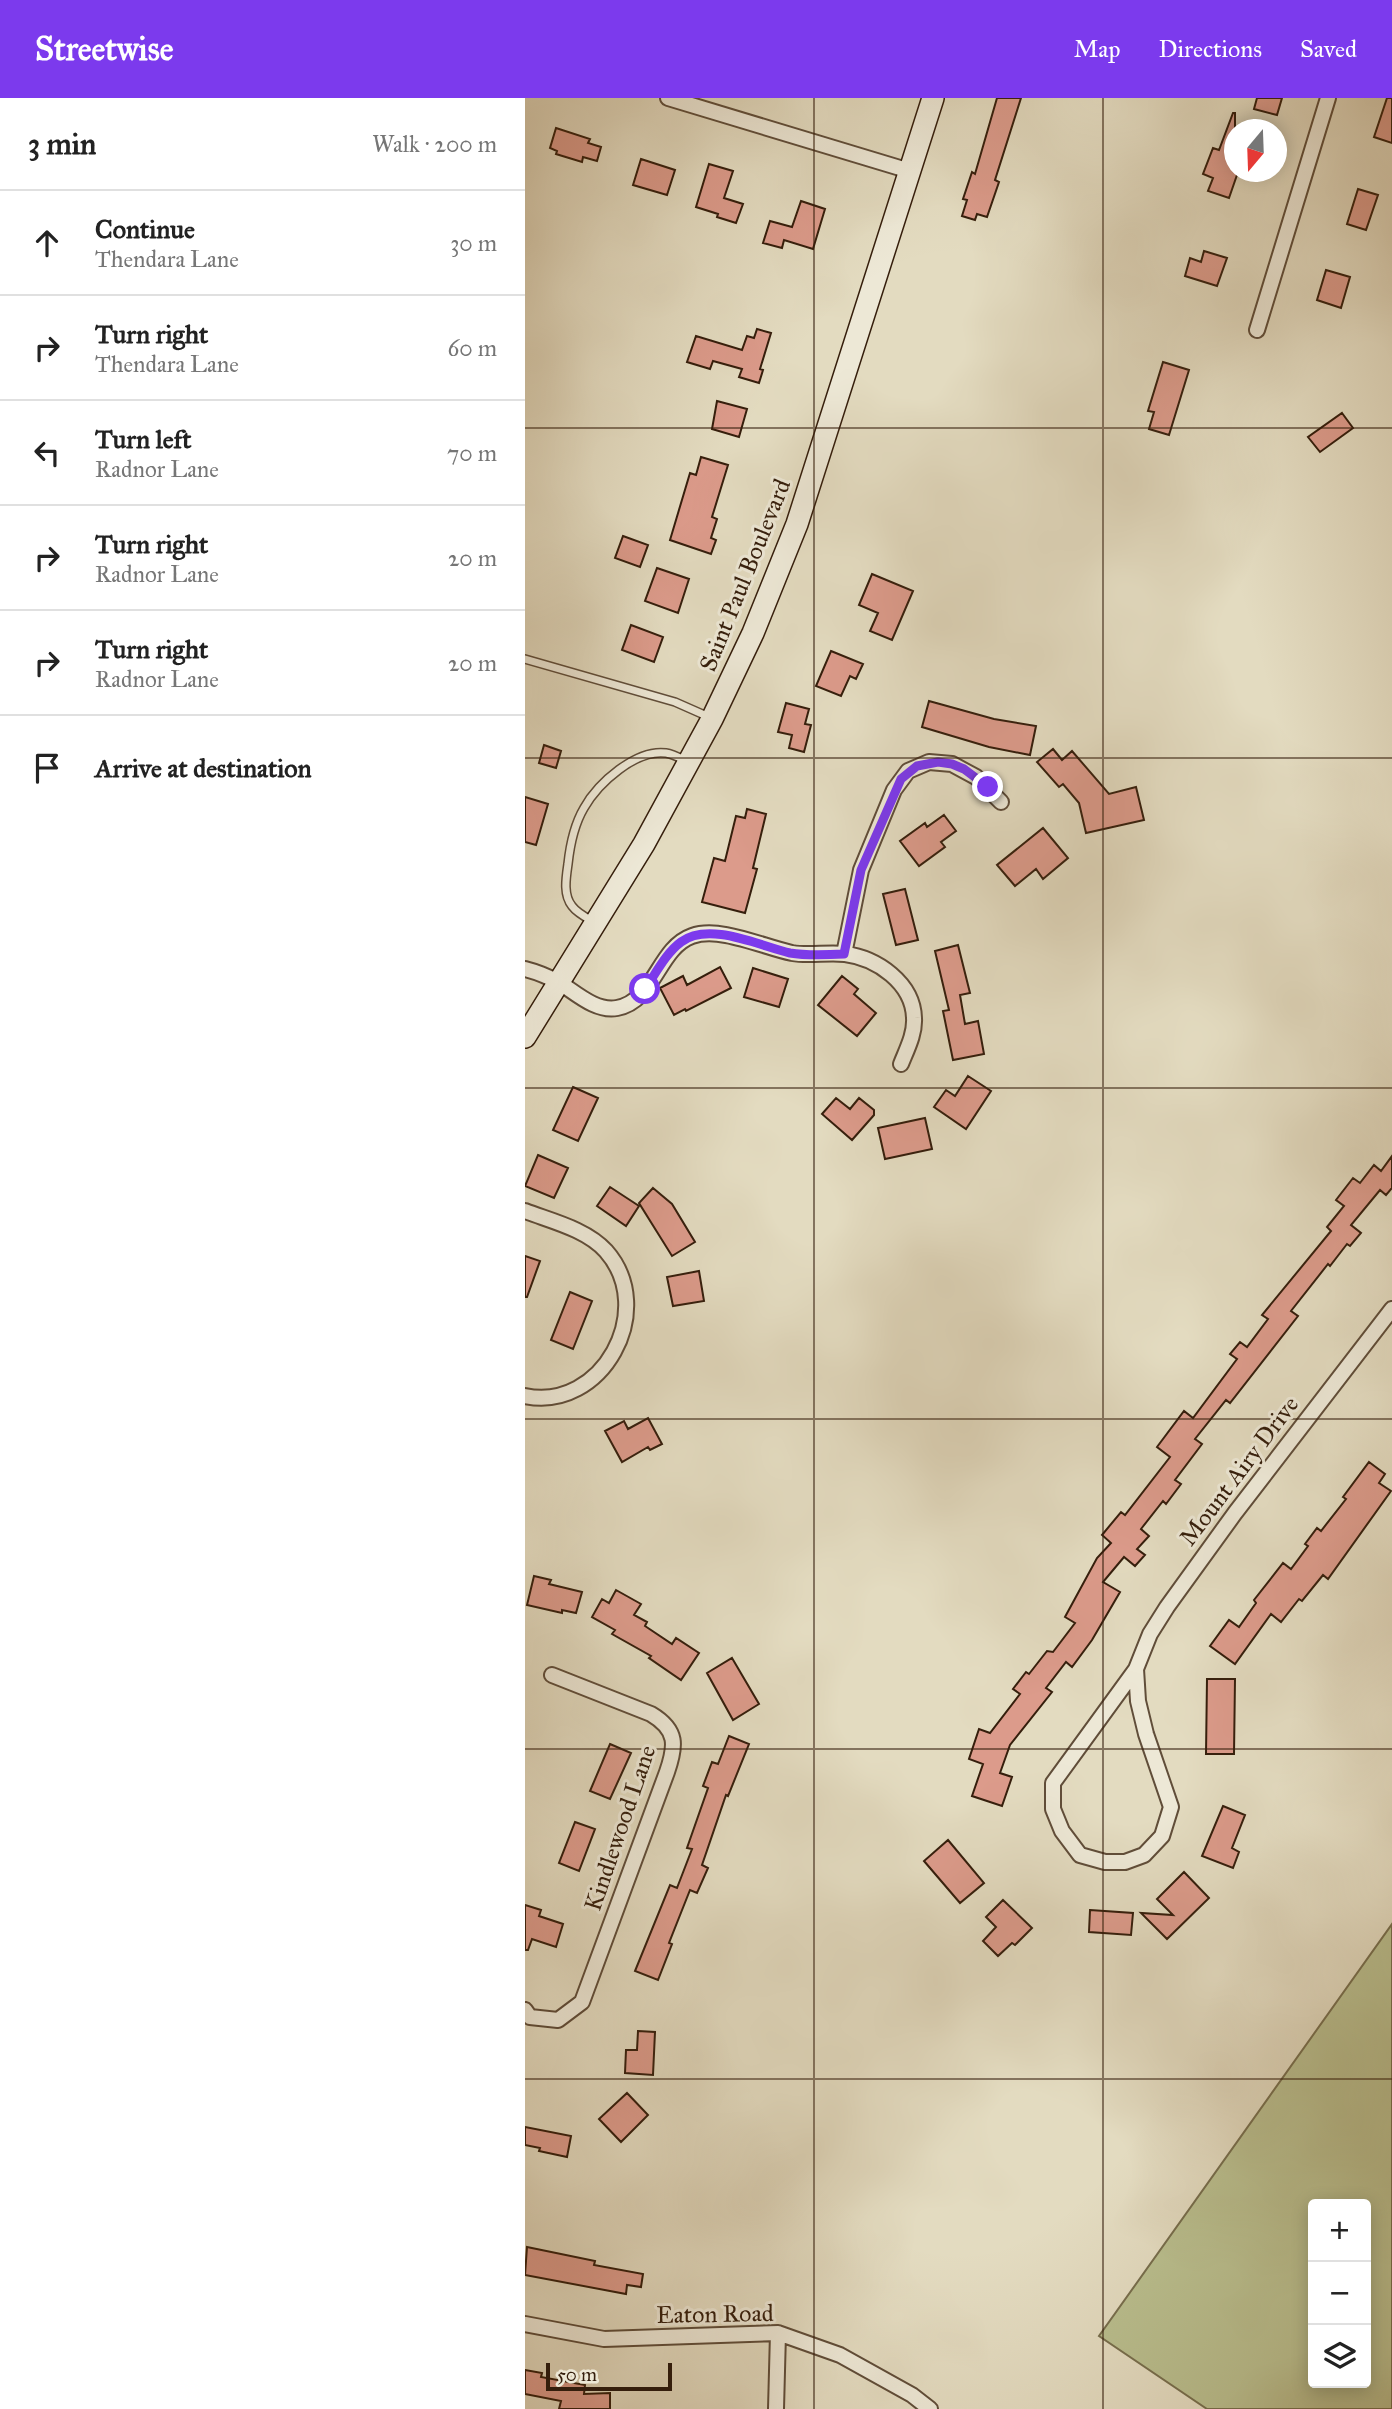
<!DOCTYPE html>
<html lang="en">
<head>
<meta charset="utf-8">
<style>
  body { margin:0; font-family:"IM FELL Great Primer",serif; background:#f2f2f2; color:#222 }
  .controls { position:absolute; right:21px; bottom:21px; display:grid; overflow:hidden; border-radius:7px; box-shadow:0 4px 18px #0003 }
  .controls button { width:63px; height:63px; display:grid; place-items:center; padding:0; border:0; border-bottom:2px solid #e0e0e0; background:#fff; color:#222; font:35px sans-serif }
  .compass { position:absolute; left:699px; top:21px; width:63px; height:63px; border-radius:50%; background:#fff; box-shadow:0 4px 18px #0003; rotate:199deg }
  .scale { position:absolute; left:21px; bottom:18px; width:126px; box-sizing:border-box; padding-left:7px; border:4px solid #351e0c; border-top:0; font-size:19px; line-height:24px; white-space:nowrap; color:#351e0c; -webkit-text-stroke:5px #ede8d6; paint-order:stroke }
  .stop { position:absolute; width:21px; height:21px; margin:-16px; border:5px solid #7c3aed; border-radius:50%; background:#fff }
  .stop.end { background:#7c3aed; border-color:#fff; box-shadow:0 2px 7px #0008 }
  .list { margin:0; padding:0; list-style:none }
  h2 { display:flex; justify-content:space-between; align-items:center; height:91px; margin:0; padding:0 28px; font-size:30px }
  h2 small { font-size:23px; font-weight:400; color:#767676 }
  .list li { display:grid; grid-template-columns:46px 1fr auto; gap:21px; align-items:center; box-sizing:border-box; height:105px; padding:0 28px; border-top:2px solid #e0e0e0 }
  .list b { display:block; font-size:26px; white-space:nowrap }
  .list p { margin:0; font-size:23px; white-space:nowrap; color:#767676 }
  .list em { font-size:23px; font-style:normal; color:#767676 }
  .icon { flex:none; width:38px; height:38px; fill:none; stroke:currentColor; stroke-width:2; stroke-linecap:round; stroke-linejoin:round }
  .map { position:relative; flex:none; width:867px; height:2311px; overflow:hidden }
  header { display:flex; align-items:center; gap:42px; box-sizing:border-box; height:98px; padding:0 35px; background:#7c3aed; color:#fff }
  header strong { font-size:33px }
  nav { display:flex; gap:38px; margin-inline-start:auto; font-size:24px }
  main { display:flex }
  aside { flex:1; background:#fff }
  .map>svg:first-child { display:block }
</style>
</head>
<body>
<header>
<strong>Streetwise</strong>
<nav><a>Map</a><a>Directions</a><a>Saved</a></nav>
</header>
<main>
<aside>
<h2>3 min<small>Walk · 200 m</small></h2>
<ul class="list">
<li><svg class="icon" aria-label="ahead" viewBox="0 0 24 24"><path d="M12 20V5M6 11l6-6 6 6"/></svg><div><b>Continue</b><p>Thendara Lane</p></div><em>30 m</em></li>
<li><svg class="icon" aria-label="right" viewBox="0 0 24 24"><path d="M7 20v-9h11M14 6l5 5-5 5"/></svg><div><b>Turn right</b><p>Thendara Lane</p></div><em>60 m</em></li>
<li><svg class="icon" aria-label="left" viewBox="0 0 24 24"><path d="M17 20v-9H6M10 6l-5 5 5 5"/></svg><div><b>Turn left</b><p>Radnor Lane</p></div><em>70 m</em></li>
<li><svg class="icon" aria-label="right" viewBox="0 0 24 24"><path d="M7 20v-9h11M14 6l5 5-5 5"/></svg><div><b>Turn right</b><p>Radnor Lane</p></div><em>20 m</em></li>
<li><svg class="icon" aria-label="right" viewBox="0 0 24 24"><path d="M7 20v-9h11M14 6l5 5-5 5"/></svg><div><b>Turn right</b><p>Radnor Lane</p></div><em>20 m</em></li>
<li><svg class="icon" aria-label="arrive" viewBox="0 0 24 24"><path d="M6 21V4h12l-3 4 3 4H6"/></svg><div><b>Arrive at destination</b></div></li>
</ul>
</aside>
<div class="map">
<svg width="867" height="2311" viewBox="0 0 867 2311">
  <rect width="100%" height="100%" fill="#e3dbc0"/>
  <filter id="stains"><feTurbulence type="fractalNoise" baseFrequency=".00286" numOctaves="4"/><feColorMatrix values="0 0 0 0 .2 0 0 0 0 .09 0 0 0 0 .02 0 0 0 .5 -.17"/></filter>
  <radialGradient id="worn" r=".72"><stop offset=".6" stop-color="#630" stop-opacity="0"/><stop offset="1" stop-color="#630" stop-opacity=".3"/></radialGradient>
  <path fill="#b9be8e" stroke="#776e4d" stroke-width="2" fill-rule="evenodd" d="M867,1826v485h-185l-108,-73zM788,2106h53v179h-53z"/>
  <path fill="#dc9b8b" stroke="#351e0c" stroke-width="2" d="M472,0h24l-26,82 4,2 -12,35 -10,-3 -2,6 -13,-4 5,-16 -4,-1 9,-27 3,2z
    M732,0h25l-5,17 -23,-6z
    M862,0h5v45l-18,-6z
    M708,15h2v59h3l-9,26 -21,-7 5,-13 -10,-4 10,-26 6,2z
    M31,30l34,11 -2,4 13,4 -4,14 -14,-4 -1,5 -26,-8 1,-3 -7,-3z
    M116,61l34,11 -8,25 -34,-10z
    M184,66l24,7 -9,27 19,6 -7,19 -19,-6 1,-3 -22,-7z
    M833,91l20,6 -12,35 -19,-6z
    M276,103l24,8 -12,40 -29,-9 -2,8 -19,-5 7,-22 22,6z
    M679,153l23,7 -10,28 -32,-10 5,-18 11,4z
    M801,172l24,7 -9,31 -24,-8z
    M232,231l14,4 -11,36 3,1 -4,13 -20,-6 3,-8 -29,-8 -3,8 -23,-7 9,-26 46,14 5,-14 7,2z
    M638,264l26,8 -20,65 -20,-6 5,-17 -6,-1z
    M192,303l30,8 -8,28 -27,-8z
    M817,315l11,15 -33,24 -12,-15z
    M176,359l27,8 -16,52 5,2 -6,19 5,2 -5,14 -41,-14 20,-67 6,2z
    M98,438l25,9 -8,22 -25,-9z
    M132,470l32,11 -11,34 -33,-12z
    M347,476l41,17 -21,49 -22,-9 8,-18 -19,-8z
    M106,527l32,12 -9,25 -32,-12z
    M306,553l32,13 -7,15 -6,-3 -9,20 -25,-10z
    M404,603l65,18 42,7 -6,29 -41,-8 -67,-20z
    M261,605l23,6 -4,15 6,1 -7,27 -15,-4 3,-13 -14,-3z
    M19,647l17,6 -5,17 -17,-5z
    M528,651l9,11 10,-9 37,43 27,-7 8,33 -58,13 -7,-30 -16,-19 -4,3 -22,-25z
    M0,699l23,7 -12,41 -11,-3z
    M222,711l19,5 -13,54 4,1 -12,44 -43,-11 12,-44 11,3 11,-45 9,2z
    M419,717l12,16 -15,11 4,5 -26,19 -19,-25 25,-18 2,4z
    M518,730l25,30 -25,21 -7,-10 -21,17 -18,-21z
    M380,791l13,51 -22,5 -13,-51z
    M433,847l12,48 -10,2 5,29 13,-3 6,33 -31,6 -10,-49 6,-1 -14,-59z
    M195,869l11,21 -45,23 -1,-2 -11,6 -14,-27 23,-12 4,9z
    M228,870l35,11 -9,28 -35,-10z
    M317,878l16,13 -4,5 22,19 -19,23 -39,-31z
    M443,978l23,15 -25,38 -32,-22 12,-17 9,6z
    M48,989l25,11 -20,43 -25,-11z
    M311,1000l14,11 9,-11 15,12v5l-22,25 -30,-26z
    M400,1020l7,31 -47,10 -7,-31z
    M13,1057l30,13 -14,30 -29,-12z
    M867,1058v32l-6,7 -6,-5 -29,35 10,8 -11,13 -3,-2 -17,22 -2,-2 -37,47 7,5 -68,87 -4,-3 -31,39 7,5 -27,36 6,4 -15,20 -3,-3 -22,28 8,7 -12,13 8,6 -10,11 -11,-9 -21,25 17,10 -28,48 -20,27 -6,-5 -20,26 6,4 -42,53 -10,28 12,4 -10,29 -30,-10 11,-32 -14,-5 10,-30 11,4 30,-39 -7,-5 13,-17 3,2 18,-23 6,1 22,-29 -10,-6 32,-59 14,-15 -9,-8 19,-23 4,3 45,-58 -13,-10 27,-36 9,7 44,-59 -7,-5 10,-12 7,5 21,-28 -6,-4 69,-84 -4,-4 17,-21 -8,-6 17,-22 7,5 14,-18 7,6z
    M85,1089l29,19 -13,20 -29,-20z
    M128,1090l19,16 23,38 -23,14 -33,-53z
    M0,1158l15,5 -13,36h-2z
    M174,1173l5,30 -31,5 -6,-29z
    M45,1194l22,9 -19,48 -22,-9z
    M123,1320l14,26 -12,6 -2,-3 -26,15 -17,-31 19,-10 4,8z
    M844,1364l16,12 -6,9 12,8 -63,88 -5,-4 -21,26 -3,-2 -18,23 -10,-8 -36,50 -25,-18 19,-26 10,7 17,-24 -2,-3 29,-37 8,6 17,-23 -3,-2 12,-16 4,3 25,-32 -3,-2z
    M9,1478l17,4 -2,4 33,8 -6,21 -14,-3v3l-35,-8z
    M91,1492l25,14 -7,11 13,7 -2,4 27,18 4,-6 23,15 -18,27 -32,-22 2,-2 -39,-22 3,-4 -23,-13 10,-18 7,4z
    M207,1560l27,46 -26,16 -26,-47z
    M682,1581h28l-1,75h-28z
    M204,1638l20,8 -21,52 -2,-1 -24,70 6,3 -11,25 -7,-3 -21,53 3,1 -14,36 -23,-9 35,-86 7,3 15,-39 -5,-1 21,-60 -5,-2 9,-24 6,2z
    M85,1646l21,9 -21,46 -20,-8z
    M698,1708l22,9 -13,33 7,4 -6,16 -31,-12z
    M50,1724l20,7 -16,42 -20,-8z
    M423,1742l36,43 -24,20 -36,-42z
    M659,1774l25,26 -42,41 -26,-26 32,2 -16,-16z
    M478,1802l29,28 -17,17 -3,-2 -14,13 -15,-15 13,-14 -10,-10z
    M0,1807l16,5 -2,6 24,8 -7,23 -24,-8 -4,11h-3z
    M565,1812l43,3 -2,22 -42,-3z
    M113,1933l17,1 -2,43 -28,-2 1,-23h11z
    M102,1995l21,22 -27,27 -22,-23z
    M0,2029l46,9 -4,21 -28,-6 1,-3 -15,-3z
    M2,2149l68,14 -1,4 49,9 -2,13 -14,-2 -1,9 -101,-19z
    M0,2272l17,3 -1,4 44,8 -1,9 26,-1v16h-51l2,-8 -36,-7z"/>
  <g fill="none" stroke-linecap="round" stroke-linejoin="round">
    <defs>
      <path id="lane" d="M0,561l150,43 34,15
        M69,824c-7,-4 -17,-9 -22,-16 -9,-11 -6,-28 -4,-42 2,-19 6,-39 16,-56 14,-25 52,-59 82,-55 7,1 14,5 20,8"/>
      <path id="street" d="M143,0l242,73
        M732,232l71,-232
        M319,856l17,-84 33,-80 14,-19 21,-9 23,2 24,13 25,25
        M0,871c12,3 24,8 35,14 16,10 36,29 57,25 38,-7 41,-60 75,-72 28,-10 71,11 100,17 17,3 35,-1 53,1 32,4 68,29 69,64 1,16 -7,31 -13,46
        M0,1113c26,10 61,18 81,40 52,59 -4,161 -81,145
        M611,1571l2,32 8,33 25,73 -9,29 -18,19 -19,7h-20l-25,-7 -18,-24 -9,-22v-26l83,-114 14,-35 17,-27 68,-94 157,-204
        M0,1912l5,7 28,3 24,-18 85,-230c9,-26 11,-42 -16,-58l-99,-39
        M0,2226l79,15 174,-6 62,22 72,40 18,14
        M251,2311l2,-76"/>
      <path id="secondary" d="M0,939l119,-193 68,-125 41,-86 44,-109 136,-426"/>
    </defs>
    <use href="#lane" stroke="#604d39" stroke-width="10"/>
    <use href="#street" stroke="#604d39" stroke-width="18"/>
    <use href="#secondary" stroke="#351e0c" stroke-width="24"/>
    <use href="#lane" stroke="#ede8d6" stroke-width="7"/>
    <use href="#street" stroke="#ede8d6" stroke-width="14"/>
    <use href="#secondary" stroke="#ede8d6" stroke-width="21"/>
  </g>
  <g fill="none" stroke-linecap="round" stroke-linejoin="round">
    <path stroke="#7c3aed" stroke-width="9" d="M120,891c11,-16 21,-36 36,-47 28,-21 79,4 109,11 18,3 36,2 54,1l17,-84 40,-91 16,-13 21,-4 14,2 12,5 24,18"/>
  </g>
  <path fill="none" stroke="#351e0c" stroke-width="2" stroke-opacity="0.55" d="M289,0v2311M578,0v2311M0,330h867M0,660h867M0,990h867M0,1321h867M0,1651h867M0,1981h867"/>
  <g text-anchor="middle" stroke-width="6" stroke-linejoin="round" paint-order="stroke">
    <g font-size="24" fill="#351e0c" stroke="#ede8d6">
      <text transform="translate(220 477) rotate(-68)" y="8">Saint Paul Boulevard</text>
      <text transform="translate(714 1373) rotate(-53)" y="8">Mount Airy Drive</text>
      <text transform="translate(95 1730) rotate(-71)" y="8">Kindlewood Lane</text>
      <text transform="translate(190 2216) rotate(-1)" y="8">Eaton Road</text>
    </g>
  </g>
  <rect width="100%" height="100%" filter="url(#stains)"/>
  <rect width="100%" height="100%" fill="url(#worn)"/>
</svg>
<div class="controls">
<button>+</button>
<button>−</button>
<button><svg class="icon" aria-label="layers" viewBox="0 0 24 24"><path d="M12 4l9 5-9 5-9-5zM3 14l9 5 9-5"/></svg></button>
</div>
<svg class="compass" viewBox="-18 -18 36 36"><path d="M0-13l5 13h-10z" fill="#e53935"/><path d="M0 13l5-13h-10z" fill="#767676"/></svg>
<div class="scale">50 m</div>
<div class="stop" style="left:120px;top:891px"></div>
<div class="stop end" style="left:463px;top:689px"></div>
</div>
</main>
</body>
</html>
